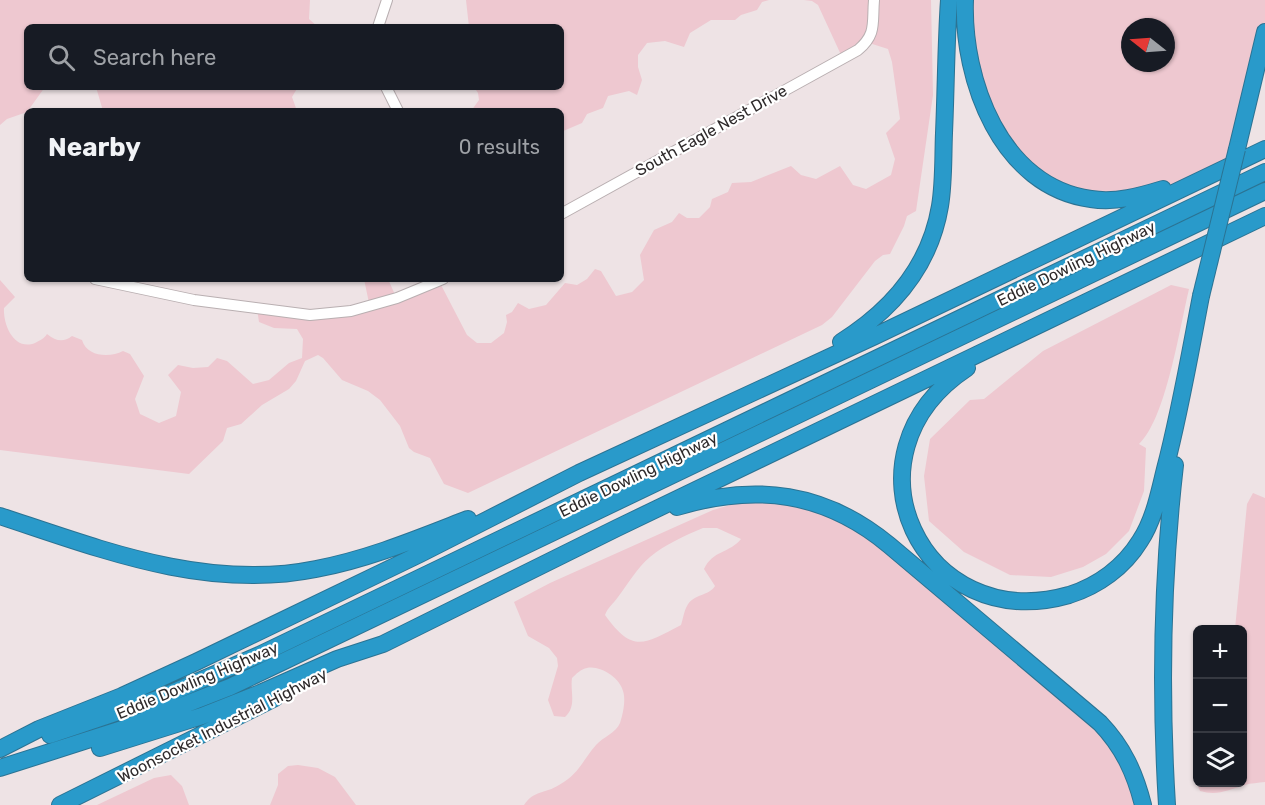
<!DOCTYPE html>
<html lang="en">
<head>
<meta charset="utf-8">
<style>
  body { margin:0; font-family:Rubik,sans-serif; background:#20242c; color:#f1f3f6 }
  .controls { position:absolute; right:18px; bottom:18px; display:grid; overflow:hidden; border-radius:9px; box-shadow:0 2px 4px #0004 }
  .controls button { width:54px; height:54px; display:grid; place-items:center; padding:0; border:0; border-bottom:2px solid #363941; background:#171b24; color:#f1f3f6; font:30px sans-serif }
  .compass { position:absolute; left:1121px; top:18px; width:54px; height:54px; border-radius:50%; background:#171b24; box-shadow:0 2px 4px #0004; rotate:287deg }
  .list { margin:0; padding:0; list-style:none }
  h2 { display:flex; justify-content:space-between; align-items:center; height:78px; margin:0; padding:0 24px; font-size:26px }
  h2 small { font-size:20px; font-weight:400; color:#9ea1a6 }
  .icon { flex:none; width:33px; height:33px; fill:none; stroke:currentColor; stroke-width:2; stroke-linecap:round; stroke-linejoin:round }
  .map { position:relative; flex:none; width:1265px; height:805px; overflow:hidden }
  .search { position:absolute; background:#171b24; box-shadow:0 2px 4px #0004; left:24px; top:24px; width:540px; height:66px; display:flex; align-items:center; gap:15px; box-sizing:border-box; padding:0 21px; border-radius:9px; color:#9ea1a6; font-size:22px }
  .panel { position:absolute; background:#171b24; box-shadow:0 2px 4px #0004; left:24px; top:108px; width:540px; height:174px; border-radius:9px }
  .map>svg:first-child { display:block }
</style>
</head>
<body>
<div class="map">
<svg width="1265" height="805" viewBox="0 0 1265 805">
  <rect width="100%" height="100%" fill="#eee3e5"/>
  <path fill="#eec8d0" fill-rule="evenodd" d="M0,0h310l-1,19 9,8h-291v60h18l-18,25 -20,7 -7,6z
    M466,0h303l-7,2 -5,8 -16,5 -6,5h-24l-21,13 -6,14 -19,-6 -18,2 -9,12v12l4,13 -5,15 -8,-4 -21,5 -5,12 -16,6 -5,9 -21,9v-21h-90l8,-11 -1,-7 -4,-6h87v-60h-92z
    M804,0h127l2,95 -17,116 -9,5 -3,10 -14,28 -7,1 -8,6 -43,56 -10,8 -354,168 -24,-9 -14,-26 -16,-6 -5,-4 -9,-22 -20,-26 -12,-9 -26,-11 -19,-22 -5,-3 -13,6 -9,20 -7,8 -27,16 -21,19 -14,4 -4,13 -34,33 -189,-24v-170l15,17 -11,11c-1,17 10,43 31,35 5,-3 9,-4 12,-9 9,7 16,9 25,2l10,4c5,17 28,18 41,11l7,3 14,22 -9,23 5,15 19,9 17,-7 5,-24 -13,-17 10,-10 15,3 15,-1 9,-9 10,3 26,23 16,-4 20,-17 13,-5 1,-19 -6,-10 -23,-1 -15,-6 -2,-13 51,6 61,-12 -5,-24h24l8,18 43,-16 28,54 10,8h14l13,-10 3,-11 -1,-7 6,-3 6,-9 11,6 17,-4 19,-22 12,2 10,-6 8,-10 6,2 15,25 16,-4 12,-12 -4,-25 14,-25 18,-8 7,-9 8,5h12l11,-11 2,-8 16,-7 4,-9 19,-1 40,-16 10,9 15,4 24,-13 13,19 13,4 25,-14 4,-16 -9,-26 14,-14 -8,-57 -4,-13 -22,-7 -24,15 -24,-52 -6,-4z
    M971,0h294v32l-35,133 -24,10 -76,23 -55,-5 -58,-39 -32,-57 -13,-56zM1130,27h36v36h-36z
    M96,87h202l-6,10 5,14h-194z
    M1171,285l18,4c-9,37 -23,130 -50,155l7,4 -2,43 -15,40 -23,23 -23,13 -32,10 -41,-2 -46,-23 -35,-31 -5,-45 6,-37 40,-39 14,-1 59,-48z
    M1253,493l12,5v284c-7,1 -14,1 -20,3 -16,5 -28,11 -45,6l-4,-9 -2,-55 3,-3 1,58h44v-152l-7,-1 12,-125z
    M738,497l94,10 284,233 19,65h-611c10,-15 21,-11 35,-20 21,-12 23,-24 37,-40 7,-8 20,-12 24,-22 3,-9 6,-23 3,-32 -3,-13 -23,-26 -36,-23 -6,1 -11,6 -15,10 -2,14 5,28 -7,39l-11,-1 -6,-16 10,-34 -1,-8 -8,-10 -21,-12 -14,-34 36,-19 163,-73 24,-7zM703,528h14l24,11c-11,14 -28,11 -37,30l11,17c-6,10 -22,8 -28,20 -3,5 -4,13 -6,19 -37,19 -48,29 -76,-10 3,-8 8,-11 13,-18 10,-13 19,-29 32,-40 16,-13 34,-21 53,-29z
    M298,765l20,3 17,9 21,28h-86l8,-20v-11l10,-8z
    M171,775l11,11 7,19h-92l57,-27z"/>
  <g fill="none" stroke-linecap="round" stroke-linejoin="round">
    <defs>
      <path id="minor" d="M378,27l9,-27
        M386,87l12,24
        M561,214l297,-164c19,-16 14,-27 16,-50
        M95,279l99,21 116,15 41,-4 46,-13 46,-19"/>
      <path id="highway" d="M965,0c-3,80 36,187 126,199 25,4 49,-3 72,-10
        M1237,149l28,-117
        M841,342c51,-32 89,-76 99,-136 4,-24 3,-49 4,-73 2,-45 2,-89 5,-133
        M967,368c-132,87 -45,269 102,227 29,-9 55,-28 71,-54 14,-21 19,-48 25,-72 15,-57 25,-116 36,-173
        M677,507c79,-24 148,-15 212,38l211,178c23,24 35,50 43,82
        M0,516c103,34 207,75 316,53 53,-10 103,-31 152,-50
        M50,735l107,-36 102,-44 1006,-483
        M100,748l102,-32 58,-23 77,-34 46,-15 234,-116 648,-312
        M0,749l39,-20 83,-33 74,-34 224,-108 159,-81 296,-137 390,-187
        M0,768l125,-40 105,-41 1035,-496
        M60,805l215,-107
        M1167,805c-7,-113 -5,-227 8,-340"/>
    </defs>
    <use href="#minor" stroke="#b9afb1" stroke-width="12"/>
    <use href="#highway" stroke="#2b7393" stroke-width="18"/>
    <use href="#minor" stroke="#fff" stroke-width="10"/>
    <use href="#highway" stroke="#299aca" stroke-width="16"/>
    <defs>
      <path id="highway-bridge" d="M1201,296l36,-147"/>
    </defs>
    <use href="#highway-bridge" stroke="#2b7393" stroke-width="18" stroke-linecap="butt"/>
    <use href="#highway-bridge" stroke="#299aca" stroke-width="16"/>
  </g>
  <g text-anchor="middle" stroke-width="4.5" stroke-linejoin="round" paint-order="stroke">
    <g font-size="16" fill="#2f2b2c" stroke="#fff">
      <text transform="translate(711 130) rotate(-29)" y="6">South Eagle Nest Drive</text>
      <text transform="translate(1076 263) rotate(-26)" y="6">Eddie Dowling Highway</text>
      <text transform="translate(638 474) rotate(-26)" y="6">Eddie Dowling Highway</text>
      <text transform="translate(197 680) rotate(-23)" y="6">Eddie Dowling Highway</text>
      <text transform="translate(222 725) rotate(-27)" y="6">Woonsocket Industrial Highway</text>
    </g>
  </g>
</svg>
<div class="controls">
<button>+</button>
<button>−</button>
<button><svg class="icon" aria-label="layers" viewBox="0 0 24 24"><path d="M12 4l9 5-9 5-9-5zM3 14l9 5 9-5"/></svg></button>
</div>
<svg class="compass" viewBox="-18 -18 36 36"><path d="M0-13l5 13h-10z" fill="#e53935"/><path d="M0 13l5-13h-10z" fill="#9ea1a6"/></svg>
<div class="search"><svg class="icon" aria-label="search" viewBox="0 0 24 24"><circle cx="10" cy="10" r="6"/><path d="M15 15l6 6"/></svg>Search here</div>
<section class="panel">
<h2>Nearby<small>0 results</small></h2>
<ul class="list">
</ul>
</section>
</div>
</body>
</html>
